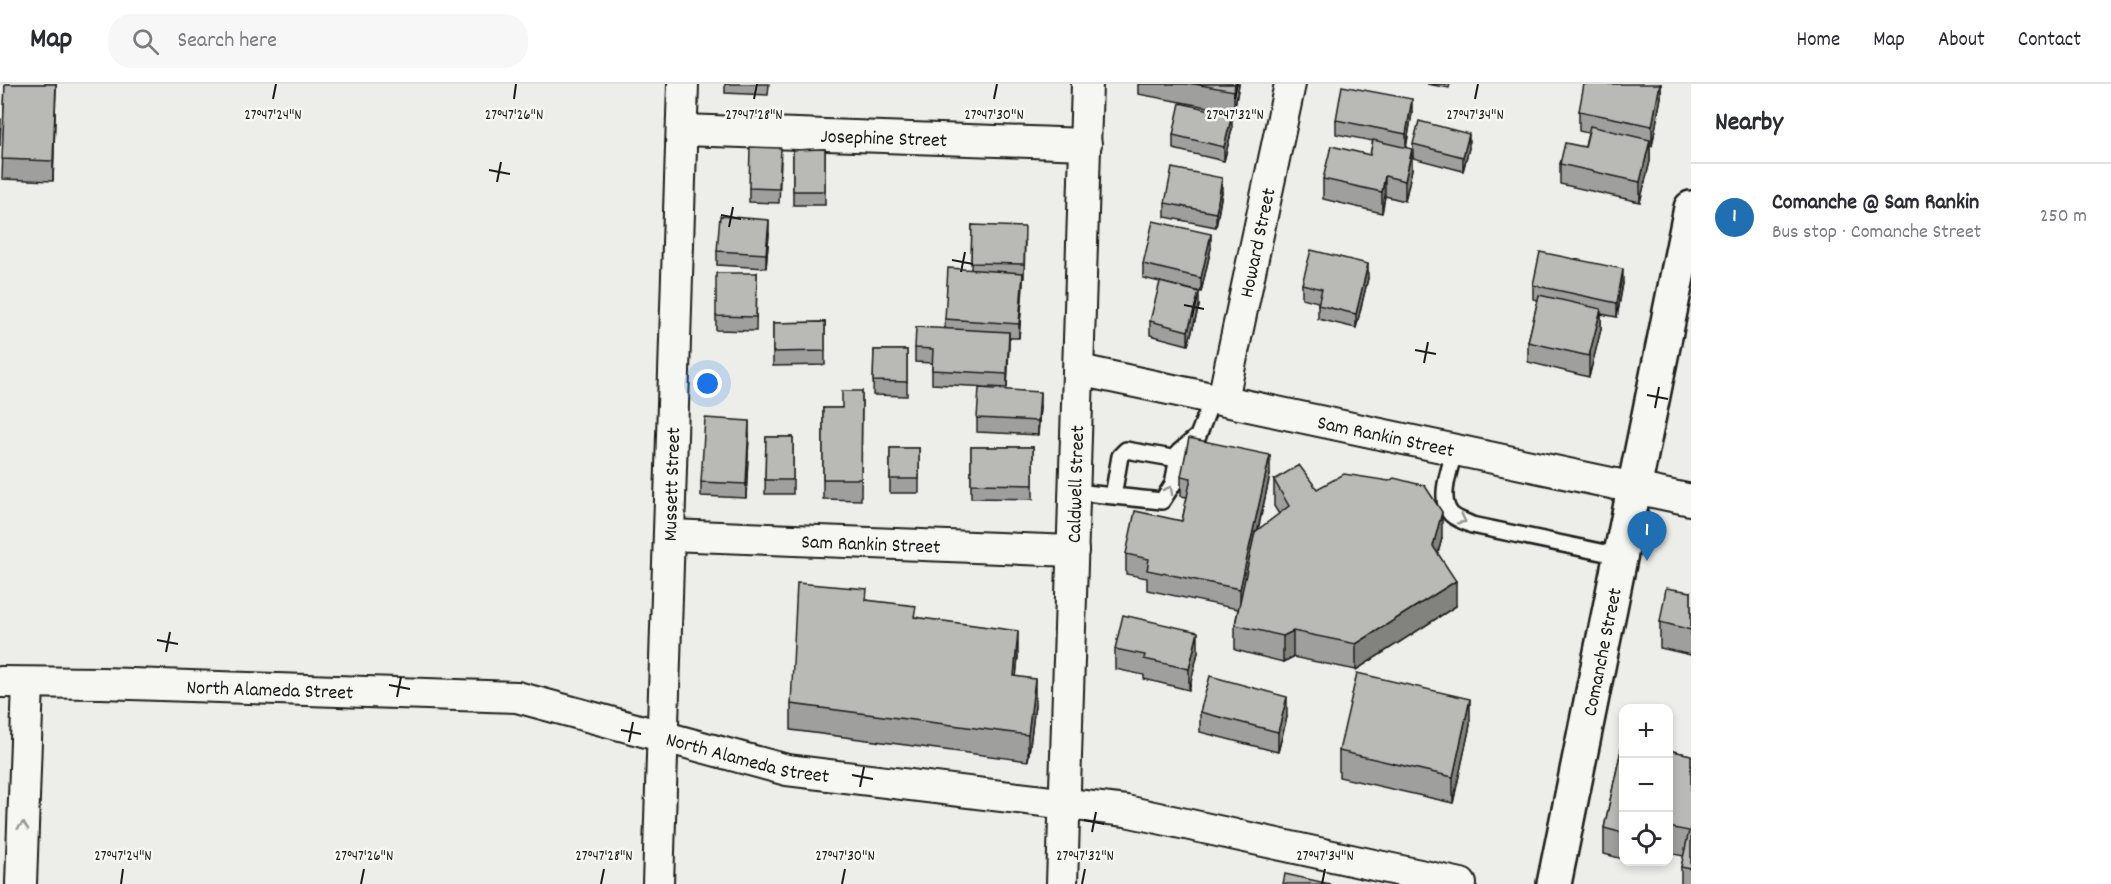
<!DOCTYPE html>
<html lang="en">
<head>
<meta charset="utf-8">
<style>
  body { margin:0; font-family:Dekko,sans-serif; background:#f7f7f7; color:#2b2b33 }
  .controls { position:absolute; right:18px; bottom:18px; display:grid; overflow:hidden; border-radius:12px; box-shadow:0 3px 9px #0003 }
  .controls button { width:54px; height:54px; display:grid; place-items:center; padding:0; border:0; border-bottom:2px solid #e1e1e2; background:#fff; color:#2b2b33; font:30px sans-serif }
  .you { position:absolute; left:708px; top:300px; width:21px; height:21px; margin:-15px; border:4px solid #fff; border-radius:50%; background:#1a73e8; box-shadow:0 0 0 9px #1a73e833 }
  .badge { display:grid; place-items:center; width:39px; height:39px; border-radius:50%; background:#1f6fb2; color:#fff; font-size:20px; font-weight:700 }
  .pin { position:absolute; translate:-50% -50px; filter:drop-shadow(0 2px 3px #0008) }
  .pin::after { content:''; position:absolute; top:32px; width:21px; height:18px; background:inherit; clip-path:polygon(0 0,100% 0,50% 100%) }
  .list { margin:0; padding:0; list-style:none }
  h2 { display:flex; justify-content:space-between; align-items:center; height:78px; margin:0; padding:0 24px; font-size:26px }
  h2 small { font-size:20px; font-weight:400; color:#7c7c81 }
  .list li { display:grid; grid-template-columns:39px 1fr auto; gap:18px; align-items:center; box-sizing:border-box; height:108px; padding:0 24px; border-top:2px solid #e1e1e2 }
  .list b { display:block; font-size:22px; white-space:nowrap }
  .list p { margin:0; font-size:20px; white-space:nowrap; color:#7c7c81 }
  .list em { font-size:20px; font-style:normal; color:#7c7c81 }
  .icon { flex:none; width:33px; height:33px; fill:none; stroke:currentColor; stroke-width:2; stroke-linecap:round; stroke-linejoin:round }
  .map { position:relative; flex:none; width:1691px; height:800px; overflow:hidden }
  header { display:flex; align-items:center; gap:36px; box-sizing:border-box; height:84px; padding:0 30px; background:#fff; border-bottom:2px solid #e1e1e2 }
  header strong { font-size:28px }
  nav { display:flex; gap:33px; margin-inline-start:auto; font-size:21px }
  .search { width:420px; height:54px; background:#f7f7f7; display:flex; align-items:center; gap:15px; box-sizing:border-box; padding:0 21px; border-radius:24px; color:#7c7c81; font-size:22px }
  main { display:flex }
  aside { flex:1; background:#fff }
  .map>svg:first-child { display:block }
</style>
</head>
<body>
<header>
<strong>Map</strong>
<div class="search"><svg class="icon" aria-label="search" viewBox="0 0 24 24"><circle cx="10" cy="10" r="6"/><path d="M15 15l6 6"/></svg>Search here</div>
<nav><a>Home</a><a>Map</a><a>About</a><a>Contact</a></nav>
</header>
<main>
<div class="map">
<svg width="1691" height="800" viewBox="0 0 1691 800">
  <rect width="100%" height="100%" fill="#edede9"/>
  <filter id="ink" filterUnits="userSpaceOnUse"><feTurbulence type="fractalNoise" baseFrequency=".0167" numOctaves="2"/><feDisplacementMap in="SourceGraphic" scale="12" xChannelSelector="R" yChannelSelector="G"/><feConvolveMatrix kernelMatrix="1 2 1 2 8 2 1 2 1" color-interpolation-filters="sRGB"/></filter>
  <g filter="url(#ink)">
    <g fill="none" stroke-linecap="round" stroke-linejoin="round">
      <defs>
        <path id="lane" d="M1455,365c-4,17 -18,50 -4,65 5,5 15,8 21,11l148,31
          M1075,408l87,9 11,-17 6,-32 19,-16 15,-39
          M1113,412l7,-40 6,-6 52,9"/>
        <g id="street">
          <path id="s1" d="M682,46l404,14"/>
          <path id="s2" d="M1079,286l612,130"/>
          <path id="s3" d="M1223,315l67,-315"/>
          <path id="s4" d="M669,451l404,16"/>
          <path id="s5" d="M0,598l102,1 415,14 270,73 339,41 335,73"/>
          <path d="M21,800l7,-201"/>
          <path id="s6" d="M658,800l25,-800"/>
          <path id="s7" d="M1062,800l25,-800"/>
        </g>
        <g id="secondary">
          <path id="s8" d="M1554,800l137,-676"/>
        </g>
      </defs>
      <use href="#lane" stroke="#1c1c1c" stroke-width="20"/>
      <use href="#street" stroke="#1c1c1c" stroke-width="34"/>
      <use href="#secondary" stroke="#1c1c1c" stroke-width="38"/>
      <use href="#lane" stroke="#f6f6f2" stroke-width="15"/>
      <use href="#street" stroke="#f6f6f2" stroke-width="30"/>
      <use href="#secondary" stroke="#f6f6f2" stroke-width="33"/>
    </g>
    <path fill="#9f9f9d" stroke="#1c1c1c" stroke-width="1.5" d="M5,0h51l-3,97 -51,-2z
      M725,0h44l-1,11 -43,-2z
      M1138,0h101l-5,28 -96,-18z
      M1427,0h23l-1,4z
      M1661,0v13l-9,49h-2v15l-10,41 -80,-18v-20l25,-17 3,-14 -9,-2v-20z
      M1412,29l-6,34 6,22 -7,32 -20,-5 -3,17 -59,-14v-20l47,-24 3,-14 -37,-7v-14z
      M1232,45l-8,32 -51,-12v-14z
      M1413,60l56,4 -6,23 -50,-13z
      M825,65v56h-32v-55z
      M781,78l-2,41 -30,-1v-14z
      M1222,108l-6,35 -51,-10v-14z
      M972,141l53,16 -1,37h-1l-4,60h-10l-2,50 -75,-4v-21l-17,-1v-14l30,-19v-10l26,-49z
      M769,150l-3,34 -49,-3v-14z
      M1211,164l-10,44 -58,-14v-14z
      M757,189l-1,58 -40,-1v-14z
      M1368,194l-12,50 -38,-9v-17l-16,-4v-14z
      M1623,199l-6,34 -16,-3v15l-12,48 -61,-15v-20l10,-42 -5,-1v-14z
      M1199,222l-11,39 -38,-10v-14z
      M825,238v43l-52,1v-43z
      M874,266h33v46l-34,-1z
      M862,307l-1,109 -38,-1v-91h19z
      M1040,322l-2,29 -61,-3v-14z
      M749,351l-3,63 -45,-2v-14z
      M766,353h27v57h-28z
      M971,363h62v52l-62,-1z
      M890,364h29v45h-29z
      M1270,391l-12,55 21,-16 -5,-8v-26l43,9 125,49 -4,15 18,53 -100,64 -63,-13 -10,5 -48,-12v-25l3,-16 -91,-19v-12l-21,-4v-20l56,-33 5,-24 -6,-1v-20z
      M1691,508v63l-31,-7v-26z
      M867,516l49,17 102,39 -2,20 19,29 -7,56 -237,-31v-26z
      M1115,565l83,3 -9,38 -45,-11v-4l-29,-6z
      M1200,628l87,5 -9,35 -78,-20z
      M1470,641l-17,78 -114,-26v-26z
      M1623,657v118l-19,-5v-26z
      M1668,666l23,5v129h-10v-17l3,-11 -16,-3z"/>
    <path fill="#82827f" stroke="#1c1c1c" stroke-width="1.5" d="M56,0l-3,97v-20z
      M1235,0h4l-5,28v-21z
      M1660,0h1v13l-9,49v-20z
      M1412,15v14l-6,35v-14z
      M1232,31v14l-8,32v-14z
      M1469,50v14l-6,23v-14z
      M1650,56v21l-10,41v-20z
      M1412,65v20l-7,32v-20z
      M1385,92v20l-3,17v-21z
      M1222,94v14l-6,35v-14z
      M769,136v14l-3,34v-14z
      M1211,150v14l-10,44v-14z
      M1368,180v14l-12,50v-14z
      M1623,185v14l-6,34v-14z
      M1023,189v14l-4,51v-14z
      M1199,208v14l-11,39v-14z
      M1601,225v20l-12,48v-21z
      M1009,248v14l-2,42v-14z
      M1040,308v14l-2,29v-14z
      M749,337v14l-3,63v-14z
      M1270,371v20l-30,134v-20z
      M1442,428v26l-9,34v-26z
      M1456,497v25l-100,64v-26z
      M1018,547v25l-4,46v-26z
      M1293,547v26l-10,5v-26z
      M1198,548v20l-9,38v-21z
      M1035,595v26l-7,56v-26z
      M1287,613v20l-9,35v-20z
      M1470,615v26l-17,78v-26z"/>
    <path fill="#b9b9b6" stroke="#1c1c1c" stroke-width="1.5" d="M5,0h51l-3,77 -51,-2z
      M1194,0h41l-1,7z
      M1584,0h76l-8,42 -73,-15z
      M1342,2l70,13 -6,35 -70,-14z
      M1180,19l52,12 -8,32 -51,-12z
      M0,35h1l-1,27z
      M1419,37l50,13 -6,23 -50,-13z
      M1590,42l60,14 -10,42 -80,-18 5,-21 20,4z
      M1373,56l39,9 -7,32 -20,-5 -3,16 -59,-13 8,-33 39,9z
      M750,63l31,1 -2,41 -30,-1z
      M825,65v42h-32v-41z
      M1172,84l50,10 -6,35 -51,-10z
      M720,132l49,4 -3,34 -49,-3z
      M1153,137l58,13 -10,44 -58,-14z
      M972,141l53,2 -1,37 -53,-1z
      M1311,166l57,14 -12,50 -38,-9 4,-16 -20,-5z
      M1540,168l83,17 -6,34 -84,-18z
      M948,184l75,5 -4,51 -74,-5z
      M716,189h41l-1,44 -40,-1z
      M1160,198l39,10 -11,39 -38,-10z
      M1539,211l62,14 -12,47 -61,-14z
      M825,238v29l-52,1v-29z
      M916,243l93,5 -2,42 -75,-4 1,-21 -18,-1z
      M874,266h33v32l-34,-1z
      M979,304l61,4 -2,29 -61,-3z
      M842,307h20l-1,88h-38v-71h19z
      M705,334l44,3 -3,63 -45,-2z
      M766,353h27v43h-28z
      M1189,354l81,17 -30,134 -93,-19 2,-11 -23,-5 9,-43 47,10 9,-43 -10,-2z
      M971,363h62v38l-62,-1z
      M890,364h29v31h-29z
      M1299,381l18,24 27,-15 45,7 5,-3 31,8 17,26 -9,34 23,35 -100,63 -63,-13 -10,5 -48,-11 20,-93 34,-26 -15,-26z
      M797,499l70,6 -1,11 50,6 -2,11 104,14 -4,45 21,3 -7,56 -237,-31z
      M1666,504l25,4v38l-31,-8z
      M1123,531l75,17 -9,37 -45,-10 1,-4 -30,-6z
      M1357,589l113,26 -17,78 -114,-26z
      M1210,592l77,21 -9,35 -78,-20z
      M1623,657v92l-19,-5z
      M1668,666l23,5v114l-10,-2 8,-36 -21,-4z
      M1285,790l45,10h-47z"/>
    <defs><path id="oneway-chevron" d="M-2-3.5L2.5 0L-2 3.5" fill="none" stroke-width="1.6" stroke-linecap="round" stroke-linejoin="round" transform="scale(1.5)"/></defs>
    <g stroke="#949492">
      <use href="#oneway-chevron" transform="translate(1169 406) rotate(-61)"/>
      <use href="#oneway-chevron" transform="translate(1462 436) rotate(27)"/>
      <use href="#oneway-chevron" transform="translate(23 742) rotate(-88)"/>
    </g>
  </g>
  <path fill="none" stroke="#1c1c1c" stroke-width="2" d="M273,15l3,-15M514,15l2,-15M754,15l3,-15M994,15l3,-15M1235,15l3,-15M1475,15l3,-15M489,86l21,4M497,98l4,-20M721,131l20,4M729,143l4,-20M952,176l21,4M961,188l4,-20M1184,221l20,4M1192,233l4,-20M1415,266l21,4M1424,279l4,-21M1647,311l21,4M1655,324l4,-21M157,556l21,4M166,568l4,-20M389,601l21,4M397,613l4,-20M621,646l20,4M629,658l4,-20M852,691l21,4M860,703l4,-20M1084,736l20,4M1092,748l4,-20M121,800l2,-15M361,800l3,-15M601,800l3,-15M842,800l3,-15M1082,800l3,-15M1322,800l3,-15"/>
  <g text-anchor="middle" stroke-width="5" stroke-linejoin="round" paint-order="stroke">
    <g font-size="20" fill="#1c1c1c" stroke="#f6f6f2">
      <text dy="7" stroke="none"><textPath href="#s1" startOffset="202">Josephine Street</textPath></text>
      <text dy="7" stroke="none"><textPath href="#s3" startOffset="160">Howard Street</textPath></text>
      <text dy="7" stroke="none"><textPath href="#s2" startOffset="314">Sam Rankin Street</textPath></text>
      <text dy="7" stroke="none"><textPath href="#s6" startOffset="400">Mussett Street</textPath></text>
      <text dy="7" stroke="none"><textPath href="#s7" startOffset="400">Caldwell Street</textPath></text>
      <text dy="7" stroke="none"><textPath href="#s4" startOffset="202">Sam Rankin Street</textPath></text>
      <text dy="7" stroke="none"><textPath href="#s8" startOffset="237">Comanche Street</textPath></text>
      <text dy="7" stroke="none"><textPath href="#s5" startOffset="270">North Alameda Street</textPath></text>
      <text dy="7" stroke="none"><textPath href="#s5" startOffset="756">North Alameda Street</textPath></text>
    </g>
  </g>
  <g font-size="15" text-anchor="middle" fill="#1c1c1c" stroke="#f6f6f2" stroke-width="5" stroke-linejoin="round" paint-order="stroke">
    <text x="273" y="35">27°47'24"N</text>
    <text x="514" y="35">27°47'26"N</text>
    <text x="754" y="35">27°47'28"N</text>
    <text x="994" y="35">27°47'30"N</text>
    <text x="1235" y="35">27°47'32"N</text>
    <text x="1475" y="35">27°47'34"N</text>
    <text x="123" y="776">27°47'24"N</text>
    <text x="364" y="776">27°47'26"N</text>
    <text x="604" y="776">27°47'28"N</text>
    <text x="845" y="776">27°47'30"N</text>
    <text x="1085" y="776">27°47'32"N</text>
    <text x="1325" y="776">27°47'34"N</text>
  </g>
</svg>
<div class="controls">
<button>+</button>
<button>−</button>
<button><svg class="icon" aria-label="locate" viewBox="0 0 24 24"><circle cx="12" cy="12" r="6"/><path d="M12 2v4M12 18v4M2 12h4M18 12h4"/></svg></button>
</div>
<div class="you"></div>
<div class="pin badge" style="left:1647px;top:477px">1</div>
</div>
<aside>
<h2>Nearby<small></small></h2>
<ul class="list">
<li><span class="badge">1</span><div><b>Comanche @ Sam Rankin</b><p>Bus stop · Comanche Street</p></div><em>250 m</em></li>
</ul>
</aside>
</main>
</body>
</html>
